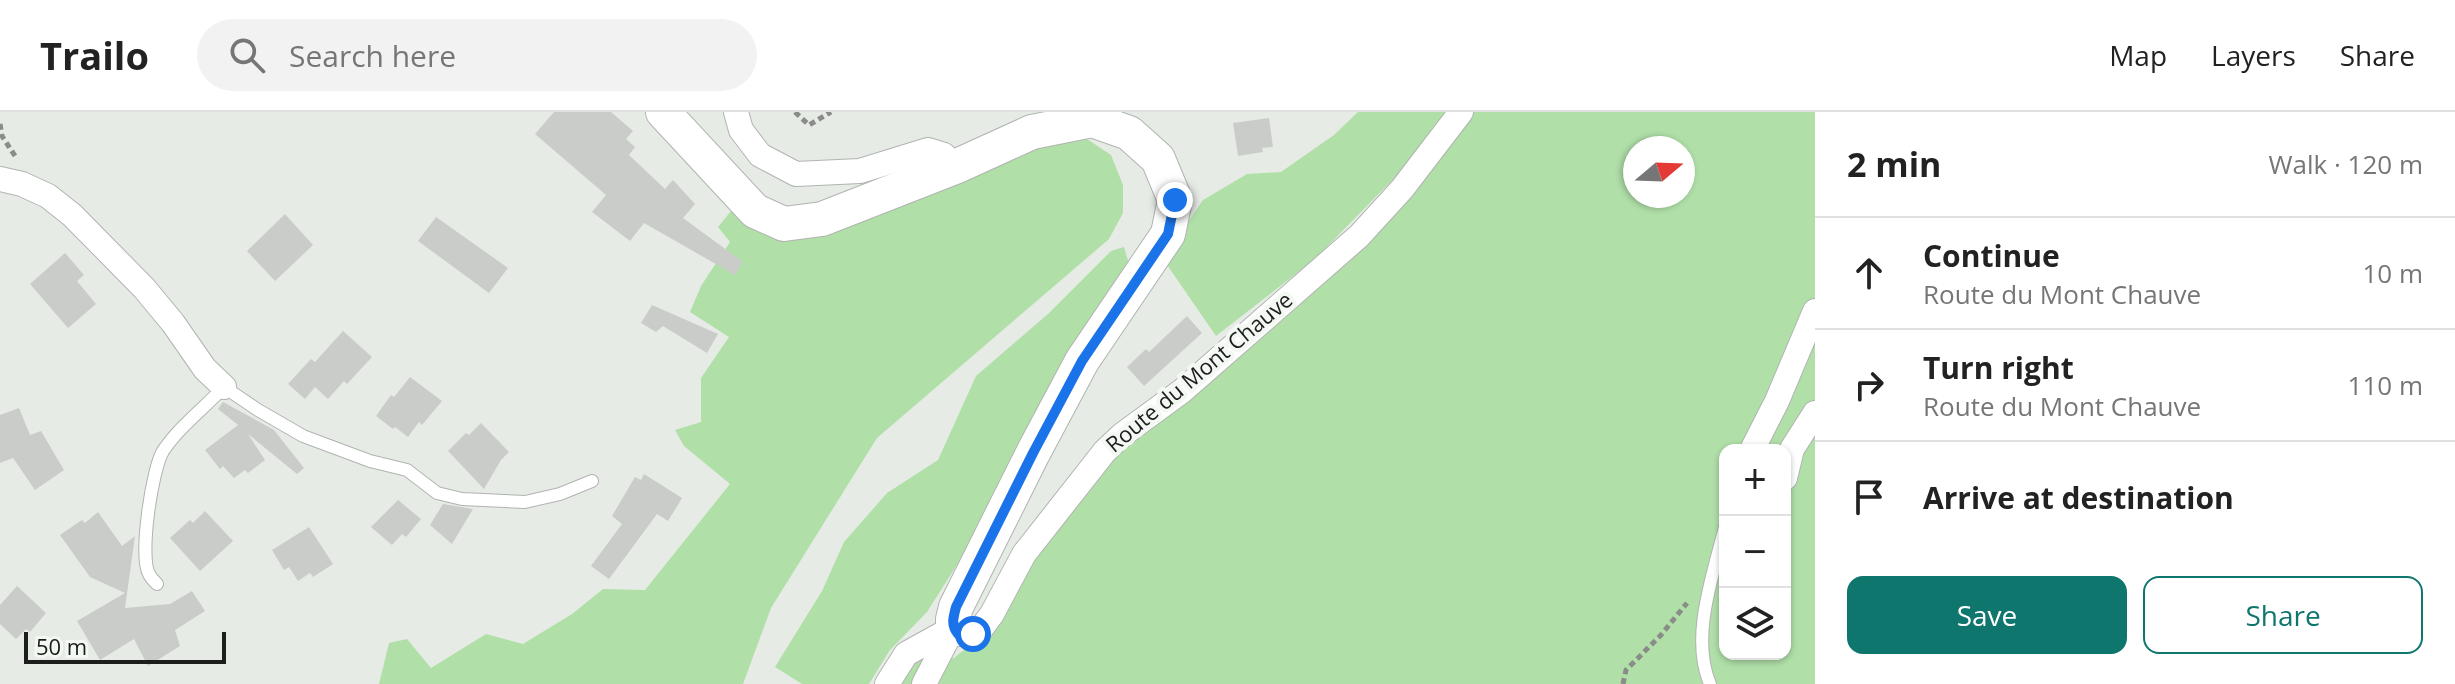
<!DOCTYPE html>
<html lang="en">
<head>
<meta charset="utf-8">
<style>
  body { margin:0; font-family:"Open Sans",sans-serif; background:#f2f2f2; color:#222 }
  .controls { position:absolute; right:24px; bottom:24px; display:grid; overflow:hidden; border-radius:16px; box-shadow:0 2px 6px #0004 }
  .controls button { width:72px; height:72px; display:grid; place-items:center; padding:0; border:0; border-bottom:2px solid #e0e0e0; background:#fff; color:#222; font:40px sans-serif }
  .compass { position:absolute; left:1623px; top:24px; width:72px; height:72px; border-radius:50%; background:#fff; box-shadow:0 2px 6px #0004; rotate:71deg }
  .scale { position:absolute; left:24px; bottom:20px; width:202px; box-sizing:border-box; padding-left:8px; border:4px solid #1c1e1c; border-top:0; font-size:22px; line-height:28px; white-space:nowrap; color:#1c1e1c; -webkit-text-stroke:6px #f4f8f3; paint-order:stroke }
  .stop { position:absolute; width:24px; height:24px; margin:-18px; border:6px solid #1a73e8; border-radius:50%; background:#fff }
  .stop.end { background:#1a73e8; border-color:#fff; box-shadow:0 2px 8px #0008 }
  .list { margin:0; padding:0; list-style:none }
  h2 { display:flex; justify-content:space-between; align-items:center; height:104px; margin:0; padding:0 32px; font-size:34px }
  h2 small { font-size:26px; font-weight:400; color:#767676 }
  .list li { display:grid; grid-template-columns:52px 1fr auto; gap:24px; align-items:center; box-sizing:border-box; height:112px; padding:0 32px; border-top:2px solid #e0e0e0 }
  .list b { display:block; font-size:30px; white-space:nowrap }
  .list p { margin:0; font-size:26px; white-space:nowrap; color:#767676 }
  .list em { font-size:26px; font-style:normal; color:#767676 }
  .actions { display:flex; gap:16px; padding:24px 32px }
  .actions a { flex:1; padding:18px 0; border:2px solid #0f766e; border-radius:16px; text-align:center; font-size:28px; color:#0f766e }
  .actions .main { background:#0f766e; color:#fff }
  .icon { flex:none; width:44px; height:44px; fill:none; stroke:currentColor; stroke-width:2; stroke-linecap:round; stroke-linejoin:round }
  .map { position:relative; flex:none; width:1815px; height:572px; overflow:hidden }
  header { display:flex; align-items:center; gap:48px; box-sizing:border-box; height:112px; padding:0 40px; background:#fff; border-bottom:2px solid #e0e0e0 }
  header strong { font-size:38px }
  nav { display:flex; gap:44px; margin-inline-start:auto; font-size:28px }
  .search { width:560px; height:72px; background:#f2f2f2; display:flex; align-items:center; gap:20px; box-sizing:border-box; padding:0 28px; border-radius:44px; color:#767676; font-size:30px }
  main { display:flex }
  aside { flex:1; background:#fff }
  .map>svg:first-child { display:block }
</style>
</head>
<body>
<header>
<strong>Trailo</strong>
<div class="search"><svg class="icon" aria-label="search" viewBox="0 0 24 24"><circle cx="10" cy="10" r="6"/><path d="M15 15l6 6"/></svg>Search here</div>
<nav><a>Map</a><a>Layers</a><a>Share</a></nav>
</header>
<main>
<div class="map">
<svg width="1815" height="572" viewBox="0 0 1815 572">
  <rect width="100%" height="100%" fill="#e7ebe6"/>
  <path fill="#b0dfa8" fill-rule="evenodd" d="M1358,0h457v572h-921l20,-28 40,2 28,-23 121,-172 351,-323 -21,-13 -23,35 -95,97 -99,77 -53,-77 40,-59 44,-26 34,-2 53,-37zM1635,36h48v48h-48zM1725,338h60v204h-60z
    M1062,22l25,5 24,16 12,30v28l-14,26 -232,199 -106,170 -28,76h-364l10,-41 18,-4 24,29 55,-34 37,10 49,-30 31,-25 42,1 85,-106 -46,-38 -9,-16 26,-8v-44l28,-41 -39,-25 11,-26 29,-44 -12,-15 13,-16 43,24z
    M1124,135l5,17 -150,266 -52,82 -37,38 -21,34h-67l-27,-17 47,-76 22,-49 43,-49 51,-33 38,-84 72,-62 63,-63z"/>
  <path fill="#c9ccc8" d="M554,0h57l22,19 -7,8 9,8 -6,8 36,34 8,-9 22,24 -12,14 60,44 -8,13 -91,-52 -14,18 -38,-29 14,-17 -71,-61z
    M1269,6l4,29 -11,1 1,4 -25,4 -5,-33z
    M285,102l28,31 -38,36 -28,-30z
    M436,105l72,51 -19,25 -71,-52z
    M65,141l19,22 -7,6 19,23 -28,24 -38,-44z
    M652,193l66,29 -11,19 -44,-27 -7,6 -15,-9z
    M1187,204l15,17 -58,53 -17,-19 19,-18 3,3z
    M343,219l29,26 -25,27 -3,-3 -16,18 -13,-12 -10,12 -17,-15 23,-25 4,3z
    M410,265l32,24 -20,24 -3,-3 -11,15 -13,-10 -2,2 -17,-13 15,-21 3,2z
    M223,290l51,28 30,38 -7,6 -49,-40 17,26 -17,13 -3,-3 -11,8 -11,-12 -3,3 -15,-19 33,-25 -20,-16z
    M19,296l11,27 11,-4 23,39 -29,20 -22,-32 -13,5v-48z
    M481,311l28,29 -8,8 -17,29 -36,-38 18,-18 3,2z
    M644,362l38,24 -14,23 -11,-7 -48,65 -18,-13 31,-42 -10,-8 23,-39 6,3z
    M398,388l23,19 -15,18 -4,-3 -10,11 -21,-18z
    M443,392l30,5 -21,35 -22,-19z
    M205,399l28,30 -33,30 -30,-33 20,-18 3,3z
    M98,400l24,34 13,-10 -10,72 45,-4 22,-13 13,20 -30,19 5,16 -32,20 -14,-27 -34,21 -23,-39 48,-28 -35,-16 -30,-42 22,-15 3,3z
    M309,415l24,37 -20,13 -3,-4 -12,8 -9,-14 -5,3 -12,-20z
    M17,474l29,27 -16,19 -4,-3 -10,10 -16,-15v-19z"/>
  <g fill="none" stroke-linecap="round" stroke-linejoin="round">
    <defs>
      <path id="lane" d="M157,472c-3,-3 -6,-6 -8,-10 -10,-18 3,-105 14,-123 16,-24 41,-43 61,-64l34,23 45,26 67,25 37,9 30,23 25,6 63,3 35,-8 32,-13
        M1710,572c-20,-47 3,-109 15,-157"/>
      <path id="street" d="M736,0l5,18 19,25 36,19 64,-3 68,-21 16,5 11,12
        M0,67l22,5 26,12 24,19 72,73 29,35 32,46 19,18
        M1752,338l25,-49 38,-90
        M1785,366l7,-29 23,-36
        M953,516l5,6h15l7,-4 12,-16 32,-60 81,-103 17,-16 60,-44 177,-155 43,-47 59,-77
        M887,572l19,-30 47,-26
        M924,572l29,-56"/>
      <path id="secondary" d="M663,0l92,99 29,13 38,-5 133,-52 77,-35 60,-12 37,13 29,26 17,41 -7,34 -86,127 -49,92 -77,154 -3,12v9"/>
    </defs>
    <use href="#lane" stroke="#b0b4b0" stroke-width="14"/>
    <use href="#street" stroke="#b0b4b0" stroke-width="26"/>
    <use href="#secondary" stroke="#b0b4b0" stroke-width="36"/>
    <path stroke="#898c88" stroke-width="5" stroke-dasharray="6 4" stroke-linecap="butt" d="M795,0l14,13 22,-13
      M0,12l2,12 13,20
      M1623,572l3,-14 35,-35 26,-32"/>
    <use href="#lane" stroke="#fff" stroke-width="12"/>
    <use href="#street" stroke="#fff" stroke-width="24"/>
    <use href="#secondary" stroke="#fff" stroke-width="34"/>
  </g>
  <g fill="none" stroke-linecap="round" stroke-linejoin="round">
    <path stroke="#1a73e8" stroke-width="10" d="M973,522h-15c-7,-9 -5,-16 -2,-27l77,-154 49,-92 86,-127 7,-34"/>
  </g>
  <g text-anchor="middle" stroke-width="8" stroke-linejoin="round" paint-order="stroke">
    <g font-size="22" fill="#1c1e1c" stroke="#f4f8f3">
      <text transform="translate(1199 260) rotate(-40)" y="8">Route du Mont Chauve</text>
    </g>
  </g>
</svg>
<div class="controls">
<button>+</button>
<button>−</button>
<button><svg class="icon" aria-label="layers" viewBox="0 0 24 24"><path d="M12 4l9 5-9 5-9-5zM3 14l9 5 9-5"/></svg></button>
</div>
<svg class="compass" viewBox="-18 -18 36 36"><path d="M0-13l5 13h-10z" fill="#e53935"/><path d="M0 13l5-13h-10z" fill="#767676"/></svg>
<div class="scale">50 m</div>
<div class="stop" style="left:973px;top:522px"></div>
<div class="stop end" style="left:1175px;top:88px"></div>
</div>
<aside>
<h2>2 min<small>Walk · 120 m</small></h2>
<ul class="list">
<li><svg class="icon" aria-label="ahead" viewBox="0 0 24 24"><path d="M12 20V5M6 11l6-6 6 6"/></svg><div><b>Continue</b><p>Route du Mont Chauve</p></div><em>10 m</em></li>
<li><svg class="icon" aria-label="right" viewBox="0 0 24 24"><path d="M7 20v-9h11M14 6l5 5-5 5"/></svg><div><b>Turn right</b><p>Route du Mont Chauve</p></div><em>110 m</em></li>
<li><svg class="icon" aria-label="arrive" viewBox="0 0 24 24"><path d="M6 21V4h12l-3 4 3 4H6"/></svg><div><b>Arrive at destination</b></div></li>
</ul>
<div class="actions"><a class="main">Save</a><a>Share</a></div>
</aside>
</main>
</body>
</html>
